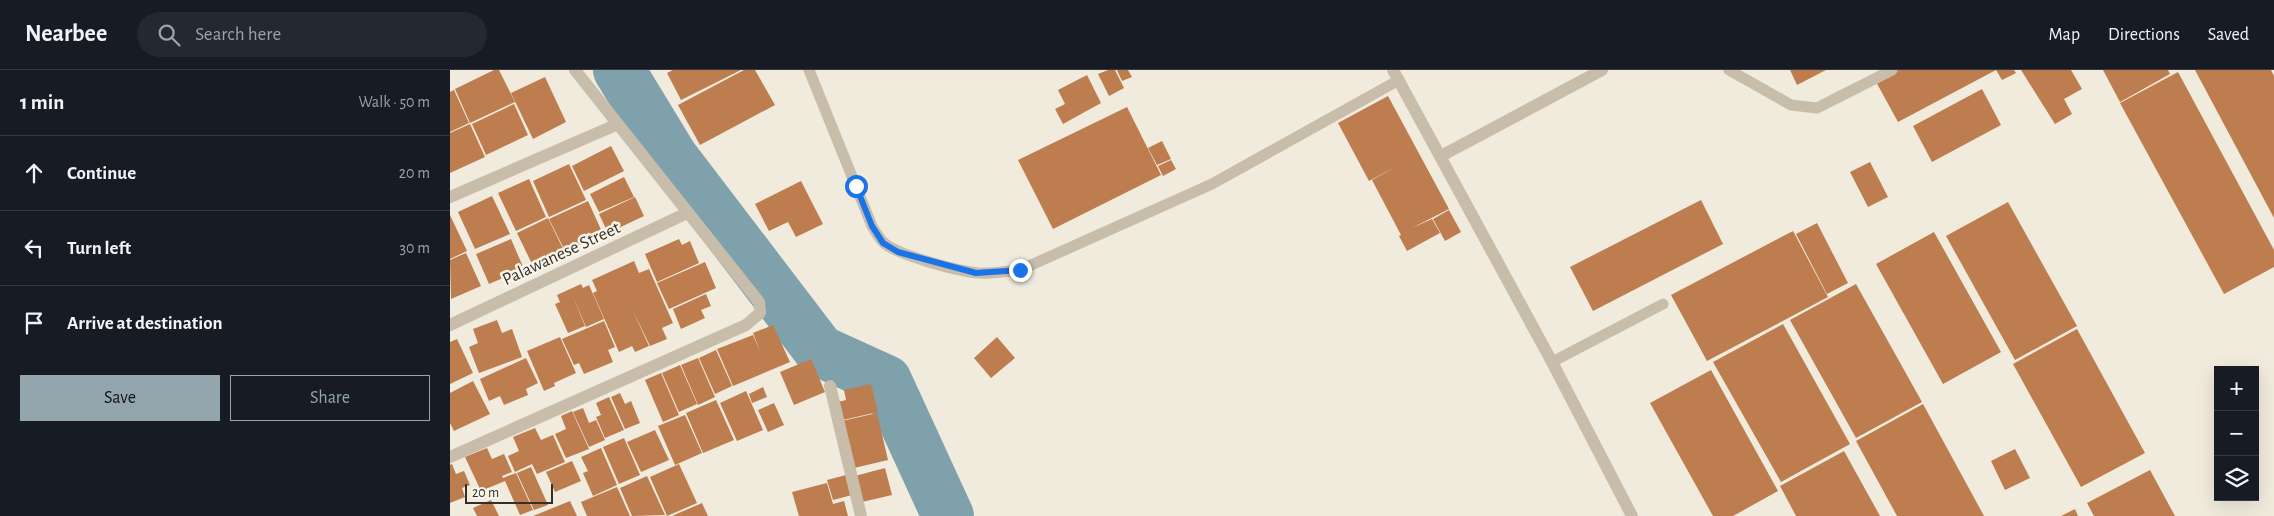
<!DOCTYPE html>
<html lang="en">
<head>
<meta charset="utf-8">
<style>
  body { margin:0; font-family:"Alegreya Sans",sans-serif; background:#242831; color:#f1f3f6 }
  .controls { position:absolute; right:15px; bottom:15px; display:grid; overflow:hidden; border-radius:0px; box-shadow:0 5px 20px #0002 }
  .controls button { width:45px; height:45px; display:grid; place-items:center; padding:0; border:0; border-bottom:1px solid #363941; background:#171b24; color:#f1f3f6; font:25px sans-serif }
  .scale { position:absolute; left:15px; bottom:12px; width:88px; box-sizing:border-box; padding-left:5px; border:2px solid #362f29; border-top:0; font-size:14px; line-height:18px; white-space:nowrap; color:#362f29; -webkit-text-stroke:4px #f8f4e9; paint-order:stroke }
  .stop { position:absolute; width:15px; height:15px; margin:-11px; border:4px solid #1a73e8; border-radius:50%; background:#fff }
  .stop.end { background:#1a73e8; border-color:#fff; box-shadow:0 1px 5px #0008 }
  .list { margin:0; padding:0; list-style:none }
  h2 { display:flex; justify-content:space-between; align-items:center; height:65px; margin:0; padding:0 20px; font-size:21px }
  h2 small { font-size:16px; font-weight:400; color:#9ea1a6 }
  .list li { display:grid; grid-template-columns:32px 1fr auto; gap:15px; align-items:center; box-sizing:border-box; height:75px; padding:0 20px; border-top:1px solid #363941 }
  .list b { display:block; font-size:19px; white-space:nowrap }
  .list em { font-size:16px; font-style:normal; color:#9ea1a6 }
  .actions { display:flex; gap:10px; padding:15px 20px }
  .actions a { flex:1; padding:11px 0; border:1px solid #93a6ad; border-radius:0px; text-align:center; font-size:18px; color:#93a6ad }
  .actions .main { background:#93a6ad; color:#111 }
  .icon { flex:none; width:28px; height:28px; fill:none; stroke:currentColor; stroke-width:2; stroke-linecap:round; stroke-linejoin:round }
  .map { position:relative; flex:none; width:1824px; height:446px; overflow:hidden }
  header { display:flex; align-items:center; gap:30px; box-sizing:border-box; height:70px; padding:0 25px; background:#171b24; border-bottom:1px solid #363941 }
  header strong { font-size:24px }
  nav { display:flex; gap:28px; margin-inline-start:auto; font-size:18px }
  .search { width:350px; height:45px; background:#242831; display:flex; align-items:center; gap:12px; box-sizing:border-box; padding:0 18px; border-radius:28px; color:#9ea1a6; font-size:19px }
  main { display:flex }
  aside { flex:1; background:#171b24 }
  .map>svg:first-child { display:block }
</style>
</head>
<body>
<header>
<strong>Nearbee</strong>
<div class="search"><svg class="icon" aria-label="search" viewBox="0 0 24 24"><circle cx="10" cy="10" r="6"/><path d="M15 15l6 6"/></svg>Search here</div>
<nav><a>Map</a><a>Directions</a><a>Saved</a></nav>
</header>
<main>
<aside>
<h2>1 min<small>Walk · 50 m</small></h2>
<ul class="list">
<li><svg class="icon" aria-label="ahead" viewBox="0 0 24 24"><path d="M12 20V5M6 11l6-6 6 6"/></svg><div><b>Continue</b></div><em>20 m</em></li>
<li><svg class="icon" aria-label="left" viewBox="0 0 24 24"><path d="M17 20v-9H6M10 6l-5 5 5 5"/></svg><div><b>Turn left</b></div><em>30 m</em></li>
<li><svg class="icon" aria-label="arrive" viewBox="0 0 24 24"><path d="M6 21V4h12l-3 4 3 4H6"/></svg><div><b>Arrive at destination</b></div></li>
</ul>
<div class="actions"><a class="main">Save</a><a>Share</a></div>
</aside>
<div class="map">
<svg width="1824" height="446" viewBox="0 0 1824 446">
  <rect width="100%" height="100%" fill="#f0ebdd"/>
  <g fill="none" stroke-linecap="round" stroke-linejoin="round">
    <path stroke="#7ea1ab" stroke-width="52" d="M169,0l53,87 148,194 66,30 62,135"/>
  </g>
  <path fill="#bd7d4e" d="M44,0h5l16,32 -45,21 -15,-34z
    M223,0h68l-60,30 -14,-27z
    M294,0h11l20,35 -75,40 -22,-40z
    M658,0h7l9,18 -15,8 -11,-22z
    M667,0h11l4,7 -10,4z
    M1340,0h36l-29,15z
    M1445,0h119l2,3 -14,7 -6,-10 -98,52 -23,-42z
    M1571,0h50l11,19 -18,10 8,15 -17,10z
    M1653,0h65l2,4 -50,28z
    M1745,0h76l3,6v142z
    M1728,2l96,178v17l-50,27 -104,-191z
    M637,5l14,28 -38,21 -8,-15 10,-5 -7,-14z
    M95,7l21,45 -33,17 -22,-46z
    M1532,19l19,36 -69,37 -19,-36z
    M4,20l15,33 -19,9v-40z
    M938,26l61,113 -37,19 20,-9 8,14 -33,18 -8,-15 2,-1 -29,-55 27,-15 -30,16 -31,-58z
    M64,34l14,31 -42,20 -14,-31z
    M677,37l34,68 -108,54 -35,-69z
    M20,54l15,33 -35,16v-40z
    M712,71l9,18 -14,6 -9,-17z
    M161,76l13,25 -40,20 -12,-25z
    M721,90l5,9 -13,7 -5,-10z
    M1420,92l18,35 -20,10 -18,-35z
    M119,94l17,36 -37,17 -16,-36z
    M174,107l10,20 -35,15 -9,-18z
    M79,109l17,38 -30,14 -18,-38z
    M351,111l22,43 -27,13 -8,-15 -19,9 -14,-27z
    M42,126l18,38 -35,15 -17,-37z
    M185,127l9,19 -36,17 -9,-19z
    M1251,130l22,44 -130,67 -23,-44z
    M138,131l15,33 -38,17 -16,-32z
    M1558,132l69,124 -62,34 -69,-124z
    M999,140l12,22 -16,9 -12,-22z
    M0,145l17,36 -17,8z
    M98,148l16,33 -31,15 -16,-33z
    M1367,153l31,60 -21,11 -31,-60z
    M1343,161l35,66 -121,64 -36,-66z
    M1484,162l67,120 -58,32 -67,-120z
    M61,169l13,30 -35,15 -13,-30z
    M229,169l3,6 8,-4 9,22 -42,19 -12,-28z
    M16,183l15,33 -30,13 -1,-39z
    M184,191l5,12 10,-4 24,54 -11,5 5,11 -17,7 -18,-37 17,37 -14,6 -3,-6 -13,6 -26,-59 4,-2 -5,-11z
    M255,192l11,26 -47,21 -12,-26z
    M131,214l2,4 6,-3 15,34 -18,8 -14,-33 13,32 -17,7 -13,-29 5,-2 -3,-7z
    M1406,214l66,118 -66,36 -66,-118z
    M256,224l5,12 -10,4 4,8 -24,11 -8,-20z
    M47,250l5,13 10,-4 10,28 -43,16 -10,-26 9,-4 -5,-14z
    M154,251l11,26 -7,3 5,12 -29,12 -5,-11 -5,2 -12,-26z
    M1333,254l67,120 -69,38 -68,-120z
    M323,255l17,37 -57,24 -16,-37 36,-14 7,16 -7,-18z
    M1627,259l68,124 -64,34 -68,-123z
    M110,267l16,36 -22,10 1,3 -11,5 -17,-40z
    M547,267l18,21 -24,20 -17,-20z
    M7,269l16,34 -23,11v-42z
    M266,280l16,36 -17,8 -16,-36z
    M76,288l12,25 -12,6 2,6 -24,10 -4,-9 -11,5 -9,-22z
    M248,288l17,39 -17,8 -17,-40z
    M361,289l14,33 -31,13 -14,-33z
    M230,295l17,39 -18,8 -17,-39z
    M1261,300l67,121 -45,25h-20l-63,-113z
    M211,303l18,42 -16,7 -18,-42z
    M23,311l17,33 -36,17 -4,-8v-30z
    M421,314l7,28 -35,8 -5,-18 8,-2 -2,-10z
    M313,317l4,10 -15,6 -3,-9z
    M296,321l17,39 -26,11 -17,-38z
    M170,323l5,11 6,-3 9,22 -15,6 -14,-32z
    M159,327l15,33 -19,8 -9,-21 5,-2 -5,-12z
    M266,330l18,40 -31,13 -17,-40z
    M324,333l10,22 -16,7 -10,-22z
    M1473,334l61,112h-87l-41,-75z
    M133,338l6,15 7,-3 9,20 -16,7 -16,-35z
    M122,341l17,38 -23,9 -11,-24 11,-5 -5,-13z
    M427,343l11,47 -34,8 -12,-47z
    M235,345l17,38 -27,12 -17,-39z
    M85,358l6,12 12,-5 12,27 -28,12 -5,-10 -17,8 -7,-16 11,-5 -6,-14z
    M205,360l14,30 -28,12 -14,-30z
    M174,368l16,37 -21,9 -16,-37z
    M37,378l5,11 12,-5 8,18 -10,4 1,2 13,-5 17,37 -13,5 -15,-34 -24,10 -16,-34z
    M151,378l16,37 -24,11 -10,-23 5,-2 -7,-14z
    M1565,379l15,29 -25,12 -14,-29z
    M1394,381l36,65h-84l-16,-30z
    M122,391l9,20 -26,11 -9,-20z
    M2,394l4,10 8,-3 6,14 -8,3 3,9 -15,6v-38z
    M229,394l18,39 -30,13 -17,-39z
    M81,397l17,38 -14,5 -17,-37z
    M435,398l7,27 -30,7 -7,-26z
    M1700,400l25,46h-81l-7,-13z
    M396,405l6,20 -19,5 -6,-20z
    M197,406l18,39 -33,1 -12,-28z
    M377,413l6,21 11,-3 4,15h-49l-7,-24z
    M167,417l13,29h-43l-6,-14z
    M41,430l8,16h-22l-4,-8z
    M120,431l7,15h-44z
    M252,433l6,13h-36z
    M1625,439l3,7h-17z"/>
  <g fill="none" stroke-linecap="round" stroke-linejoin="round">
    <path stroke="#c8bdaa" stroke-width="11" d="M359,0l63,156c3,5 7,12 11,16 13,13 75,29 95,31 14,1 28,-2 42,-3l192,-86 187,-104
      M1279,0l62,35 26,3 75,-38
      M1102,292l111,-58"/>
    <path stroke="#c8bdaa" stroke-width="12" d="M943,0l159,292 80,154
      M991,86l161,-86
      M0,127l168,-73
      M0,255l237,-112
      M380,316l31,130
      M0,387l296,-132 14,-12 -1,-11 -184,-232"/>
  </g>
  <g fill="none" stroke-linecap="round" stroke-linejoin="round">
    <path stroke="#1a73e8" stroke-width="6" d="M406,116l16,40 11,17 15,9 78,21 44,-3"/>
  </g>
  <g text-anchor="middle" stroke-width="5" stroke-linejoin="round" paint-order="stroke">
    <g font-size="18" fill="#362f29" stroke="#f8f4e9">
      <text transform="translate(111 183) rotate(-25)" y="6">Palawanese Street</text>
    </g>
  </g>
</svg>
<div class="controls">
<button>+</button>
<button>−</button>
<button><svg class="icon" aria-label="layers" viewBox="0 0 24 24"><path d="M12 4l9 5-9 5-9-5zM3 14l9 5 9-5"/></svg></button>
</div>
<div class="scale">20 m</div>
<div class="stop" style="left:406px;top:116px"></div>
<div class="stop end" style="left:570px;top:200px"></div>
</div>
</main>
</body>
</html>
